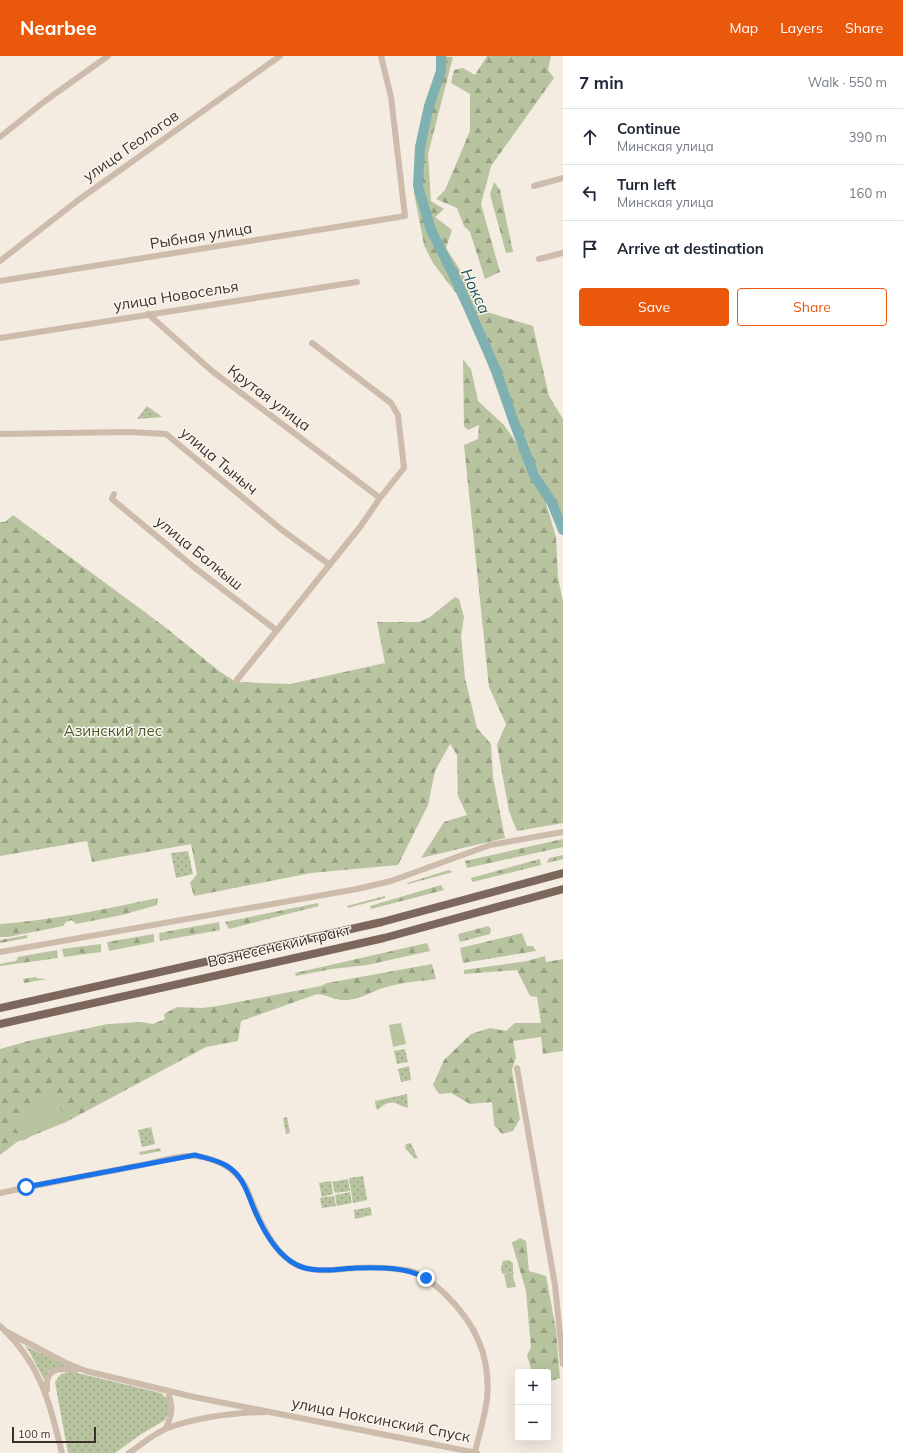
<!DOCTYPE html>
<html lang="en">
<head>
<meta charset="utf-8">
<style>
  body { margin:0; font-family:Mulish,sans-serif; background:#f6f6f7; color:#1f2937 }
  .controls { position:absolute; right:12px; bottom:12px; display:grid; overflow:hidden; border-radius:4px; box-shadow:0 4px 16px #0002 }
  .controls button { width:36px; height:36px; display:grid; place-items:center; padding:0; border:0; border-bottom:1px solid #e0e1e3; background:#fff; color:#1f2937; font:20px sans-serif }
  .scale { position:absolute; left:12px; bottom:10px; width:84px; box-sizing:border-box; padding-left:4px; border:2px solid #3b302b; border-top:0; font-size:11px; line-height:14px; white-space:nowrap; color:#3b302b; -webkit-text-stroke:3px #fbf5ee; paint-order:stroke }
  .stop { position:absolute; width:12px; height:12px; margin:-9px; border:3px solid #1a73e8; border-radius:50%; background:#fff }
  .stop.end { background:#1a73e8; border-color:#fff; box-shadow:0 1px 4px #0008 }
  .list { margin:0; padding:0; list-style:none }
  h2 { display:flex; justify-content:space-between; align-items:center; height:52px; margin:0; padding:0 16px; font-size:17px }
  h2 small { font-size:13px; font-weight:400; color:#747a83 }
  .list li { display:grid; grid-template-columns:26px 1fr auto; gap:12px; align-items:center; box-sizing:border-box; height:56px; padding:0 16px; border-top:1px solid #e0e1e3 }
  .list b { display:block; font-size:15px; white-space:nowrap }
  .list p { margin:0; font-size:13px; white-space:nowrap; color:#747a83 }
  .list em { font-size:13px; font-style:normal; color:#747a83 }
  .actions { display:flex; gap:8px; padding:12px 16px }
  .actions a { flex:1; padding:9px 0; border:1px solid #ea580c; border-radius:4px; text-align:center; font-size:14px; color:#ea580c }
  .actions .main { background:#ea580c; color:#fff }
  .icon { flex:none; width:22px; height:22px; fill:none; stroke:currentColor; stroke-width:2; stroke-linecap:round; stroke-linejoin:round }
  .map { position:relative; flex:none; width:563px; height:1397px; overflow:hidden }
  header { display:flex; align-items:center; gap:24px; box-sizing:border-box; height:56px; padding:0 20px; background:#ea580c; color:#fff }
  header strong { font-size:19px }
  nav { display:flex; gap:22px; margin-inline-start:auto; font-size:14px }
  main { display:flex }
  aside { flex:1; background:#fff }
  .map>svg:first-child { display:block }
</style>
</head>
<body>
<header>
<strong>Nearbee</strong>
<nav><a>Map</a><a>Layers</a><a>Share</a></nav>
</header>
<main>
<div class="map">
<svg width="563" height="1397" viewBox="0 0 563 1397">
  <defs>
    <pattern id="grass-dots" width="8" height="8" patternUnits="userSpaceOnUse"><rect width="8" height="8" fill="#b8c4a0"/><path d="M2 2h.1M6 6h.1" fill="none" stroke="#97a083" stroke-width="1.8" stroke-linecap="round"/></pattern>
    <pattern id="forest-firs" width="22" height="20" patternUnits="userSpaceOnUse"><rect width="22" height="20" fill="#b8c4a0"/><path d="M5 1l3.5 6h-7zM16 11l3.5 6h-7z" fill="#97a083"/></pattern>
  </defs>
  <rect width="100%" height="100%" fill="#f4ebe1"/>
  <path fill="url(#grass-dots)" d="M147,350l15,11 -25,2z
    M188,795l5,23 -17,4 -5,-25z
    M405,993l3,13 -11,2 -3,-13z
    M409,1010l2,14 -10,2 -3,-13z
    M407,1038l1,14c-13,-4 -17,-11 -30,2l-2,-2 -1,-7z
    M287,1061l3,16 -4,1 -3,-16z
    M151,1071l4,17 -13,3 -4,-17z
    M411,1087l7,16 -4,-1 -9,-10 1,-4z
    M160,1092l1,3 -21,4 -1,-3z
    M363,1120l4,24 -14,3 -4,-25z
    M348,1123l2,12 -15,2 -3,-11z
    M331,1125l2,13 -11,3 -3,-14z
    M350,1136l2,11 -15,3 -2,-11z
    M334,1140l2,10 -14,2 -2,-10z
    M370,1151l2,8 -17,4 -1,-9z
    M508,1204l5,3v9l-11,2 -1,-7 2,-6z
    M25,1290l43,20 -19,4 -4,11 -15,-28z
    M69,1315l92,22 8,8v11l-4,8 -25,15 -25,18h-47l-13,-71 5,-7z"/>
  <path fill="url(#forest-firs)" d="M438,0l15,1 -25,97 3,47 13,8 -9,8 17,13 -6,18 41,64 46,14 16,70 14,23v97l-56,-101 -33,-87 -18,-35 -23,-30 -9,-18 -10,-52 4,-46 10,-44 10,-31z
    M487,0h64l-3,14 6,8 -63,88 -10,38 19,68 -15,7 -15,-47 -6,-6 -7,-18 -21,-9 9,-9 25,-59v-37l-19,-11 3,-13 9,-2 12,7z
    M494,126l6,8 13,62 -7,1 -16,-59z
    M463,304l8,9 7,32 26,24 25,36 11,22 16,54 2,40 5,25v221l-46,8 -8,-20 -12,-66 9,-21 -17,-37 -25,-242 14,-6 1,-14 -11,5 -4,-4z
    M13,459l152,112 54,44 17,11 54,2 95,-21 -8,-41h43l10,-5 25,-20 4,2 5,18 -3,19 4,42 12,50 14,16 2,33 12,61 -84,20 23,-36 23,-7 -9,-19 -1,-41 -7,-11 -15,27 -7,34 -30,60 -87,8 -117,23 -4,-13 7,-9 -6,-30 -99,18 -5,-21 -87,15v-334h5z
    M563,783v8l-96,21 -2,-7z
    M563,799v4l-16,4 2,-5z
    M540,803l1,6 -69,17 -1,-4z
    M449,814l4,2 -45,12 -1,-1z
    M441,829l3,5 -73,19 -1,-3z
    M385,840v2l-37,10 -1,-2z
    M158,842l-1,7 -35,10 -46,9 -4,-4 -6,2 -3,4 -55,11h-8v-13c53,-4 106,-15 158,-26z
    M318,847l1,3 -90,23 -4,-7z
    M219,866l1,8 -60,11 -1,-8z
    M488,870l3,3 -1,5 -30,8 -2,-8z
    M522,877l5,13h6l3,5 -73,12 -3,-15z
    M154,878v8l-45,9 -2,-9z
    M28,879l-1,3 -27,5v-3z
    M427,887l3,8 -63,14 -35,4 -36,7 -1,-3z
    M101,888v8l-37,5 -2,-8z
    M57,894l1,8 -58,8v-2l16,-3 2,-4z
    M545,900l1,6 17,-3v92l-20,3 -2,-17 -28,4 3,16 -4,13 8,49 -7,12 -11,3 -8,-9 -2,-23 -22,2 -19,-11 -12,1 -6,-9 11,-25 27,-26 19,-6 16,3 9,-8h26l-4,-26 -7,-1 -13,-26 -53,4v-4l63,-9z
    M432,908l4,15c-15,2 -31,3 -46,7 -15,3 -27,13 -43,14 -11,1 -19,-5 -30,-6l-76,27 -3,20 -32,6 -140,75 -49,20 -17,13v-106l32,-9 76,-16 34,-2 11,2 12,-5 -1,-5 13,-7 25,1 15,-2 104,-20 6,-3z
    M36,921v1l11,1 -23,4 -1,-4z
    M520,1182l6,3 3,30 17,5 10,54 4,48 -12,4v-10h-16l-5,-17 4,-7 -5,-57 -14,-48z"/>
  <path fill="#b8c4a0" d="M401,967l5,21 -13,3 -4,-22z
    M51,1038l14,22 -42,25 -12,-20z
    M514,1216l-1,5 3,10 -9,1 -3,-14z"/>
  <g fill="none" stroke-linecap="round" stroke-linejoin="round">
    <path stroke="#7fb0b2" stroke-width="10" d="M441,0v15l-12,35 -9,41 -2,39 13,44 27,54 38,86 16,47 22,58 18,28 11,27"/>
    <path stroke="#cdbbac" stroke-width="6" d="M0,81l45,-36 63,-45
      M534,130l29,-8
      M539,203l24,-6
      M0,205l77,-60 203,-145
      M0,225l405,-65 -14,-119 -10,-41
      M148,258l64,57 168,127
      M0,282l357,-56
      M0,378l130,-2 36,2 116,96 48,35
      M114,438l-2,5 83,69 81,62
      M237,624l123,-153 20,-29 24,-30 -6,-53 -7,-12 -79,-60
      M0,896l357,-63 34,-8 99,-36 73,-13
      M517,1012l38,217 8,79
      M0,1137c47,-10 95,-19 142,-28 15,-3 40,-11 54,-9 24,3 44,15 53,38 9,24 26,65 53,73 17,6 37,2 54,1 16,-1 33,0 49,2 15,1 29,14 40,24 30,29 46,62 42,105 -2,17 -8,36 -12,53
      M0,1270c41,38 49,75 62,127
      M7,1276l59,31 20,8 108,26 283,56
      M47,1334c-2,-23 12,-22 29,-20
      M166,1372c7,-15 7,-22 1,-38
      M129,1397c12,-8 25,-20 39,-25 30,-11 65,-15 97,-16"/>
    <path stroke="#7d675c" stroke-width="8" d="M0,952l382,-86 181,-49
      M0,968l384,-86 179,-49"/>
  </g>
  <g fill="none" stroke-linecap="round" stroke-linejoin="round">
    <path stroke="#1a73e8" stroke-width="5" d="M26,1131l169,-32c10,3 22,5 32,11 16,10 20,26 27,43 8,19 21,44 41,55 18,10 41,5 60,4 25,-1 50,-1 71,10"/>
  </g>
  <g text-anchor="middle" stroke-width="3" stroke-linejoin="round" paint-order="stroke">
    <g font-size="15" fill="#3b302b" stroke="#fbf5ee">
      <text transform="translate(131 90) rotate(-35)" y="5">улица Геологов</text>
      <text transform="translate(201 180) rotate(-9)" y="5">Рыбная улица</text>
      <text transform="translate(176 240) rotate(-9)" y="5">улица Новоселья</text>
      <text transform="translate(269 342) rotate(37)" y="5">Крутая улица</text>
      <text transform="translate(219 405) rotate(40)" y="5">улица Тыныч</text>
      <text transform="translate(199 497) rotate(39)" y="5">улица Балкыш</text>
      <text transform="translate(279 890) rotate(-13)" y="5">Вознесенский тракт</text>
      <text transform="translate(381 1364) rotate(11)" y="5">улица Ноксинский Спуск</text>
    </g>
    <g font-size="15" fill="#4a5a2e" stroke="#fbf5ee">
      <text x="113" y="680">Азинский лес</text>
    </g>
    <g font-size="16" font-style="italic" fill="#1f5a5e" stroke="#fbf5ee">
      <text transform="translate(476 235) rotate(65)" y="6">Нокса</text>
    </g>
  </g>
</svg>
<div class="controls">
<button>+</button>
<button>−</button>
</div>
<div class="scale">100 m</div>
<div class="stop" style="left:26px;top:1131px"></div>
<div class="stop end" style="left:426px;top:1222px"></div>
</div>
<aside>
<h2>7 min<small>Walk · 550 m</small></h2>
<ul class="list">
<li><svg class="icon" aria-label="ahead" viewBox="0 0 24 24"><path d="M12 20V5M6 11l6-6 6 6"/></svg><div><b>Continue</b><p>Минская улица</p></div><em>390 m</em></li>
<li><svg class="icon" aria-label="left" viewBox="0 0 24 24"><path d="M17 20v-9H6M10 6l-5 5 5 5"/></svg><div><b>Turn left</b><p>Минская улица</p></div><em>160 m</em></li>
<li><svg class="icon" aria-label="arrive" viewBox="0 0 24 24"><path d="M6 21V4h12l-3 4 3 4H6"/></svg><div><b>Arrive at destination</b></div></li>
</ul>
<div class="actions"><a class="main">Save</a><a>Share</a></div>
</aside>
</main>
</body>
</html>
